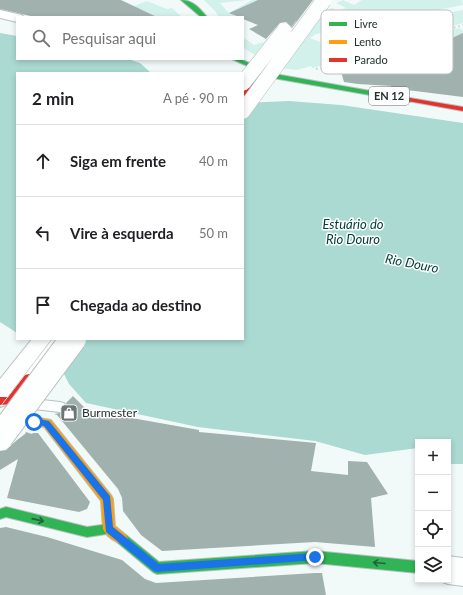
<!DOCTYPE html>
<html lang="pt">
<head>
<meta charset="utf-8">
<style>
  body { margin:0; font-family:Lato,sans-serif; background:#f6f6f6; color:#202124 }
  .controls { position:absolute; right:12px; bottom:12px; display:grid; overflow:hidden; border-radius:0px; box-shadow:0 2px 6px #0003 }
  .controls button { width:36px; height:36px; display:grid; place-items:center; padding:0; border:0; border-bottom:1px solid #e0e0e0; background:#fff; color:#202124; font:20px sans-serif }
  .stop { position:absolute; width:12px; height:12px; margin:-9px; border:3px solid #1a73e8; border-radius:50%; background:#fff }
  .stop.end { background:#1a73e8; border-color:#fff; box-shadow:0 1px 4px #0008 }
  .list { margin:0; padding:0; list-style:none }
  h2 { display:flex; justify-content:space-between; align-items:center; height:52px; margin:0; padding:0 16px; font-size:17px }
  h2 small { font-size:13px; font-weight:400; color:#757577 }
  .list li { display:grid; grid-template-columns:26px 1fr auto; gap:12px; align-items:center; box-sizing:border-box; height:72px; padding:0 16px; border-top:1px solid #e0e0e0 }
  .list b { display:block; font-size:15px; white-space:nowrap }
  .list em { font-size:13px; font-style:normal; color:#757577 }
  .icon { flex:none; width:22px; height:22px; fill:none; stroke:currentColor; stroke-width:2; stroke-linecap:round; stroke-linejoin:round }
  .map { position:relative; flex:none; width:463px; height:595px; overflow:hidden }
  .search { position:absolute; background:#fff; box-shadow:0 2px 6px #0003; left:16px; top:16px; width:228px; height:44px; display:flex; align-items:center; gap:10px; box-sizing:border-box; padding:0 14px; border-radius:0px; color:#757577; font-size:15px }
  .panel { position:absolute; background:#fff; box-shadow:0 2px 6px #0003; left:16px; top:72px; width:228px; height:268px; border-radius:0px }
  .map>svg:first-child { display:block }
</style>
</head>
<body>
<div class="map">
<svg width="463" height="595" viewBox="0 0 463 595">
  <rect width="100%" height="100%" fill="#f2faf9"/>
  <path fill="#d2f1eb" d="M204,0h43l-27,3 9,10 23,-13h12l-30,15 5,2h-20l-4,-6z
    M343,0l11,5 8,-5h100l1,5 -45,9 1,2 -13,2 -90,16 -6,4 10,4 6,-4 -3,-1 15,-4 125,-23v13l-150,45 -2,-2 -14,4 -18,-2 -36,-20v-11l11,8 10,-3 3,-3 5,3 60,-34 5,3 9,-3 -10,-5z
    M147,1l20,8 5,-1 10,9h-25l-14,-7 -7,4 -10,-5z
    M459,28l4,2v13l-16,-3 -15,13 -22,-10z"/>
  <path fill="#aadad2" d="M0,33l17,3v23h111l12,4 10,9 -133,1v260l-17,-11z
    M289,101l52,4 122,18v341h-11l-4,-2v-20h-30v6l-53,7 -50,-14 -117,-14 -112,-24 -17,-19 -7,-14 11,-17 -41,-14h211v-236z"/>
  <path fill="#a1b1ae" d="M0,0h121l36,17h-122l-35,-8z
    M258,0h55l-21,28 -6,-6 -6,1 -14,16 -17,-10 9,-4 -15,-6v-2h-4l-10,-4z
    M463,33v64l-72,-9v-2l-33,-2 -14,-2 -5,-17 74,-20 13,5z
    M73,396l14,14 112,20v2l117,11 -5,28 37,4v-14l19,1 21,32 -17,4 4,49 -60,-5 -153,9 -21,-16 -18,-24 -1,-13 -4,-9 -61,-74 -3,-1 11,-2 2,-4 -1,-5z
    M26,432l6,2 1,-1h5l52,69 -3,7 -8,3 -72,-14 11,-39 -18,11v-19l6,-1 11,-10 8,-6z
    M6,527l41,10 75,23 23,19 11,4 159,-10h7l4,22h-326v-67z"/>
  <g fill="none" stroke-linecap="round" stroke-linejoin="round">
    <defs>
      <path id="lane" d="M25,398l35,4 4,1 2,4 -2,4 -4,1 -35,-4 -4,-1 -2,-4 2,-4z"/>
      <path id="street" d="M0,10l22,5 1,2h-6v5l-17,-4z
        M32,339h25l-48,65 -9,3v-28z
        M448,556l15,2v28l-15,-2 -11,-4h11z"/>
      <path id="fast" d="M181,0c12,0 19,9 26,17h-6z
        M232,59h8l35,15 135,24 3,2 -3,2 -137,-24z
        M6,507l81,20 22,-3 4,1 2,4 -2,4 -26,4 -81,-20 -6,2v-10z
        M122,534l4,1 33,27 156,-11 103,10v12l-103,-10 -158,11 -4,-2 -35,-29 -2,-4 2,-4z"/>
      <path id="slow" d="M16,414l35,6 60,75 2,4 2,27 11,9 2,4 -2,4 -4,1c-7,-2 -16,-8 -19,-15l-2,-28 -57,-74 -27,-5 -17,7v-9z"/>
      <path id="jam" d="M260,70l5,1 -20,27 -2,1v-7z
        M410,98l53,9v4l-55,-10v-2z
        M29,374l4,1 1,3 -19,26 -15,1v-8h8l17,-22z"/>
    </defs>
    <use href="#lane" stroke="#b6c1bf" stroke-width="2"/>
    <use href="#street" stroke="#b6c1bf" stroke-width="2"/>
    <use href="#fast" stroke="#b6c1bf" stroke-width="2"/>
    <use href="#slow" stroke="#b6c1bf" stroke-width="2"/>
    <use href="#jam" stroke="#b6c1bf" stroke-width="2"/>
    <use href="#lane" fill="#fdfefe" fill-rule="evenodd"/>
    <use href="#street" fill="#fdfefe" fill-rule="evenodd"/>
    <use href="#fast" fill="#30b455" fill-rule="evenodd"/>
    <use href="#slow" fill="#ff9f0a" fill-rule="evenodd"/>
    <use href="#jam" fill="#e5322d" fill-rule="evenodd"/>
    <path stroke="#cdd0cf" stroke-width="1" d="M243,90l53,-69
      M243,101l75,-101
      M0,407l52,-68
      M0,424l64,-85"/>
    <path stroke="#cdd0cf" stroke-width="2" stroke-dasharray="1.5 3" stroke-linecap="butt" d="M316,69l147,-44"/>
    <defs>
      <path id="street-bridge-far1" d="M243,83l41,-52
        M243,111l81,-111"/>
      <path id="street-bridge" d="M0,437l73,-98"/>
    </defs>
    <use href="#street-bridge-far1" stroke="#b6c1bf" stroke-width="16" stroke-linecap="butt"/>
    <use href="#street-bridge" stroke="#b6c1bf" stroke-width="28" stroke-linecap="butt"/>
    <use href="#street-bridge-far1" stroke="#fdfefe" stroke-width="15"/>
    <use href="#street-bridge" stroke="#fdfefe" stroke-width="26"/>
  </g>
  <defs><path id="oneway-shaft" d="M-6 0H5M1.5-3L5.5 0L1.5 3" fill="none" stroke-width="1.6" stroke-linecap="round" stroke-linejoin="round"/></defs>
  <g stroke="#265f3c">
    <use href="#oneway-shaft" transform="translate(38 520) rotate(13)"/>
    <use href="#oneway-shaft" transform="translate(379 563) rotate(-175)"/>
  </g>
  <path fill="#1a73e8" d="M34,418l15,3 61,75 3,31 46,37 156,-11 3,1 1,3 -1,3 -161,12 -3,-1 -48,-39 -3,-32 -59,-74 -13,-2v-5z"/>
  <defs>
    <symbol id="shop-square" viewBox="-11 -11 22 22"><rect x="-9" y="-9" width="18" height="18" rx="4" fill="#6a7775" stroke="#fff"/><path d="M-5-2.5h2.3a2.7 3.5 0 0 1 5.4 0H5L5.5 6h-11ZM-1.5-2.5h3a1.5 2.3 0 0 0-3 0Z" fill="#fff"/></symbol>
  </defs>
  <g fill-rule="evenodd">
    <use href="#shop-square" x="59" y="403" width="20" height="20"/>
  </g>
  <g text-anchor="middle" stroke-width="3" stroke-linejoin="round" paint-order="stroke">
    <rect fill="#fff" stroke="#646f6d" stroke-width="1" x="369" y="87" width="40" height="18" rx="3"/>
    <g font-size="11" font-weight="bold" fill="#21312e">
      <text x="389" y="100">EN 12</text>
    </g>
    <g font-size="12" fill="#21312e" stroke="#fff" text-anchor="start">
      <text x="82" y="417">Burmester</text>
    </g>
    <g font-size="13" font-style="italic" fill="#014039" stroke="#fff">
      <text x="353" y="229">Estuário do<tspan x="353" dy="15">Rio Douro</tspan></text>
      <text transform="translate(412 263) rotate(11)" y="5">Rio Douro</text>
    </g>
  </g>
  <rect x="321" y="10" width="132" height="64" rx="6" fill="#fff" stroke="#bcc1c0" stroke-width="1"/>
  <rect x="329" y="22" width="18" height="4" fill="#30b455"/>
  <rect x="329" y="40" width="18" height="4" fill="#ff9f0a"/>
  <rect x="329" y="58" width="18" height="4" fill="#e5322d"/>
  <g font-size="11" fill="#21312e">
    <text x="354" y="28">Livre</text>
    <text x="354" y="46">Lento</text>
    <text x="354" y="64">Parado</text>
  </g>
</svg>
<div class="controls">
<button>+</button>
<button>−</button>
<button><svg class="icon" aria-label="locate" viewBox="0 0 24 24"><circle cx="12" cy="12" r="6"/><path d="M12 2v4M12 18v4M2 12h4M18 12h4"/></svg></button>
<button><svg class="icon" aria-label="layers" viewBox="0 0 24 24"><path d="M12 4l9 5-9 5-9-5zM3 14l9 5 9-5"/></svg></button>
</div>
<div class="stop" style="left:34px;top:422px"></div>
<div class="stop end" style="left:315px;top:557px"></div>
<div class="search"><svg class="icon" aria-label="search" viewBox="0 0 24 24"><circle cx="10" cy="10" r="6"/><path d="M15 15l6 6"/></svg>Pesquisar aqui</div>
<section class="panel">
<h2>2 min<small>A pé · 90 m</small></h2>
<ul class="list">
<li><svg class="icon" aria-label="ahead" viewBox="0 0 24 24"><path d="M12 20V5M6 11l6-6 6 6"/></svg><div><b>Siga em frente</b></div><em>40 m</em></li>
<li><svg class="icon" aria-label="left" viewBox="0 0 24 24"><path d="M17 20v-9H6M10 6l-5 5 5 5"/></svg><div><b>Vire à esquerda</b></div><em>50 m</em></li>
<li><svg class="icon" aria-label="arrive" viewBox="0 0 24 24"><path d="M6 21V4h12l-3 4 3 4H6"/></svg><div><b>Chegada ao destino</b></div></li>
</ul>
</section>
</div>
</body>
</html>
